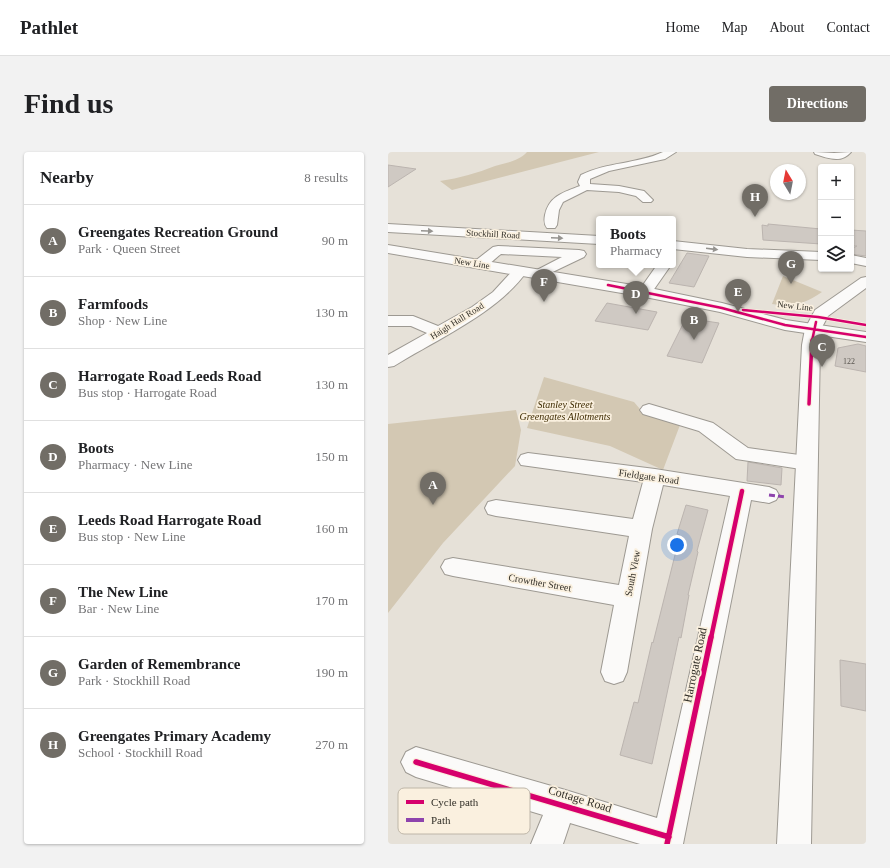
<!DOCTYPE html>
<html lang="en">
<head>
<meta charset="utf-8">
<style>
  body { margin:0; font-family:"Times New Roman",serif; background:#f2f2f2; color:#202124 }
  .controls { position:absolute; right:12px; top:12px; display:grid; overflow:hidden; border-radius:4px; box-shadow:0 1px 3px #0004 }
  .controls button { width:36px; height:36px; display:grid; place-items:center; padding:0; border:0; border-bottom:1px solid #e0e0e0; background:#fff; color:#202124; font:20px sans-serif }
  .compass { position:absolute; left:382px; top:12px; width:36px; height:36px; border-radius:50%; background:#fff; box-shadow:0 1px 3px #0004; rotate:350deg }
  .you { position:absolute; left:289px; top:393px; width:14px; height:14px; margin:-10px; border:3px solid #fff; border-radius:50%; background:#1a73e8; box-shadow:0 0 0 6px #1a73e833 }
  .badge { display:grid; place-items:center; width:26px; height:26px; border-radius:50%; background:#716d66; color:#fff; font-size:13px; font-weight:700 }
  .pin { position:absolute; translate:-50% -33px; filter:drop-shadow(0 1px 2px #0008) }
  .pin::after { content:''; position:absolute; top:21px; width:14px; height:12px; background:inherit; clip-path:polygon(0 0,100% 0,50% 100%) }
  .popup { position:absolute; left:208px; top:64px; width:80px; height:52px; box-sizing:border-box; display:grid; place-content:center; border-radius:4px; background:#fff; filter:drop-shadow(0 1px 3px #0005); font-size:13px; white-space:nowrap; color:#757577 }
  .popup b { font-size:15px; color:#202124 }
  .popup::after { content:''; position:absolute; left:50%; top:100%; margin-left:-8px; border:8px solid transparent; border-top-color:#fff }
  .list { margin:0; padding:0; list-style:none }
  h2 { display:flex; justify-content:space-between; align-items:center; height:52px; margin:0; padding:0 16px; font-size:17px }
  h2 small { font-size:13px; font-weight:400; color:#757577 }
  .list li { display:grid; grid-template-columns:26px 1fr auto; gap:12px; align-items:center; box-sizing:border-box; height:72px; padding:0 16px; border-top:1px solid #e0e0e0 }
  .list b { display:block; font-size:15px; white-space:nowrap }
  .list p { margin:0; font-size:13px; white-space:nowrap; color:#757577 }
  .list em { font-size:13px; font-style:normal; color:#757577 }
  .icon { flex:none; width:22px; height:22px; fill:none; stroke:currentColor; stroke-width:2; stroke-linecap:round; stroke-linejoin:round }
  .map { position:relative; flex:none; width:478px; height:692px; overflow:hidden; border-radius:4px }
  header { display:flex; align-items:center; gap:24px; box-sizing:border-box; height:56px; padding:0 20px; background:#fff; border-bottom:1px solid #e0e0e0 }
  header strong { font-size:19px }
  nav { display:flex; gap:22px; margin-inline-start:auto; font-size:14px }
  .intro { display:flex; align-items:center; justify-content:space-between; box-sizing:border-box; height:96px; padding:0 24px }
  h1 { margin:0; font-size:28px }
  .button { padding:10px 18px; border-radius:4px; background:#716d66; color:#fff; font-size:14px; font-weight:700 }
  main { display:flex; gap:24px; padding:0 24px }
  aside { flex:1; background:#fff; border-radius:4px; box-shadow:0 1px 3px #0004 }
  .map>svg:first-child { display:block }
</style>
</head>
<body>
<header>
<strong>Pathlet</strong>
<nav><a>Home</a><a>Map</a><a>About</a><a>Contact</a></nav>
</header>
<div class="intro"><h1>Find us</h1><a class="button">Directions</a></div>
<main>
<aside>
<h2>Nearby<small>8 results</small></h2>
<ul class="list">
<li><span class="badge">A</span><div><b>Greengates Recreation Ground</b><p>Park · Queen Street</p></div><em>90 m</em></li>
<li><span class="badge">B</span><div><b>Farmfoods</b><p>Shop · New Line</p></div><em>130 m</em></li>
<li><span class="badge">C</span><div><b>Harrogate Road Leeds Road</b><p>Bus stop · Harrogate Road</p></div><em>130 m</em></li>
<li><span class="badge">D</span><div><b>Boots</b><p>Pharmacy · New Line</p></div><em>150 m</em></li>
<li><span class="badge">E</span><div><b>Leeds Road Harrogate Road</b><p>Bus stop · New Line</p></div><em>160 m</em></li>
<li><span class="badge">F</span><div><b>The New Line</b><p>Bar · New Line</p></div><em>170 m</em></li>
<li><span class="badge">G</span><div><b>Garden of Remembrance</b><p>Park · Stockhill Road</p></div><em>190 m</em></li>
<li><span class="badge">H</span><div><b>Greengates Primary Academy</b><p>School · Stockhill Road</p></div><em>270 m</em></li>
</ul>
</aside>
<div class="map">
<svg width="478" height="692" viewBox="0 0 478 692">
  <rect width="100%" height="100%" fill="#e6e1d8"/>
  <path fill="#d3c8b3" d="M139,0h72l-147,38 -12,-9c20,-3 37,-8 55,-15 11,-3 24,-5 32,-14z
    M395,124l39,16c-18,12 -28,15 -50,12z
    M156,225l90,25 11,13 35,10 -17,45 -53,-24 -83,-18z
    M128,258l5,20 -6,36 -72,77 -55,70v-189z"/>
  <path fill="#cfc9c3" stroke="#bbb4af" d="M0,13l28,4 -28,18z
    M380,72l53,5v15l-58,-4 -1,-15 6,1z
    M463,78l15,1v25l-15,-2v-5l6,-3h-6z
    M299,101l22,3 -15,31 -25,-4z
    M219,151l50,9 -9,18 -53,-9z
    M298,166l33,5 -17,40 -35,-7z
    M470,192l8,2v26l-31,-6 3,-18z
    M360,310l34,6 -1,17 -34,-4z
    M298,353l22,5 -11,41 1,1 -10,43h1l-8,43 -2,-1 -27,127 -32,-9 14,-53 4,1 14,-61 1,1 27,-108 -3,-1z
    M452,508l26,4v47l-25,-5z"/>
  <g fill="none" stroke-linecap="round" stroke-linejoin="round">
    <defs>
      <path id="minor" d="M275,0h13l-11,7 -56,12 -19,8v5l29,2 25,5 9,9 -2,2h-8l-7,-6 -17,-4 -32,-2 -24,12 -4,8 -2,15 -2,3h-8c-3,-4 -3,-8 -2,-13 4,-19 19,-23 35,-29l-2,-4 3,-7c26,-13 56,-11 82,-23z
        M426,0l20,1 17,-1c-10,12 -23,6 -36,2z
        M0,72l211,12v8l-211,-12z
        M285,89l74,8 74,3v8l-74,-3 -74,-8z
        M110,94l81,4 5,1 2,3 -2,3 -44,21 -5,-1 -2,-3 2,-3 27,-14 -61,-3c-8,6 -15,16 -26,13l-2,-3 2,-3 18,-14z
        M463,103l15,3v8l-15,-3z
        M269,113h14l-21,30 -5,1 -5,-1 -2,-3z
        M132,115l5,1 2,3c-28,41 -91,69 -133,95l-6,1v-12l39,-22 -16,-7h-23v-10h25l25,10 34,-19 21,-15 22,-24z
        M261,252l64,19 35,25 59,8 7,2 3,5 -3,5 -7,2 -71,-11 -37,-28 -56,-17 -3,-4 3,-4z
        M140,301l127,16 114,18 7,3 3,5 -3,5 -7,3 -18,-3 -68,344h-43l-70,-21 -7,21h-32l12,-29 -127,-38 -10,-5 -5,-10 5,-10 10,-5 146,42 95,29 73,-322 -67,-11 -11,44 -25,143 -4,9 -9,3 -9,-3 -4,-9 13,-67 -161,-29 -8,-2 -4,-7 4,-7 8,-2 166,27 10,-49 -133,-20 -8,-2 -3,-6 3,-6 8,-2 137,19 10,-37 -122,-17 -3,-5 3,-5z"/>
      <path id="primary" d="M0,93l257,42 77,16 64,17 80,12v10l-81,-12 -65,-18 -75,-15 -257,-44z"/>
      <path id="trunk" d="M478,125v11l-38,28 -7,13 -1,16 -9,499h-34l25,-499 3,-16 10,-19 46,-32z"/>
    </defs>
    <use href="#minor" stroke="#9d9992" stroke-width="2"/>
    <use href="#primary" stroke="#9d9992" stroke-width="2"/>
    <use href="#trunk" stroke="#9d9992" stroke-width="2"/>
    <use href="#minor" fill="#fbfaf9" fill-rule="evenodd"/>
    <use href="#primary" fill="#fbfaf9" fill-rule="evenodd"/>
    <use href="#trunk" fill="#fbfaf9" fill-rule="evenodd"/>
    <path stroke="#8e44ad" stroke-width="3" stroke-dasharray="6 3" stroke-linecap="butt" d="M381,343l17,2"/>
    <defs>
      <path id="cycleway-far3" d="M220,133l114,23 63,17 81,12
        M355,158l75,7 48,8
        M424,189l4,-19"/>
      <path id="cycleway-far2" d="M421,252l3,-64"/>
      <path id="cycleway-far1" d="M323,486l31,-147"/>
      <path id="cycleway" d="M28,610l253,75
        M279,692l44,-207"/>
    </defs>
    <use href="#cycleway-far3" stroke="#faf0df" stroke-width="4"/>
    <use href="#cycleway-far2" stroke="#faf0df" stroke-width="5.5"/>
    <use href="#cycleway-far1" stroke="#faf0df" stroke-width="7"/>
    <use href="#cycleway" stroke="#faf0df" stroke-width="8"/>
    <use href="#cycleway-far3" stroke="#d6006c" stroke-width="2.5"/>
    <use href="#cycleway-far2" stroke="#d6006c" stroke-width="3.5"/>
    <use href="#cycleway-far1" stroke="#d6006c" stroke-width="4.5"/>
    <use href="#cycleway" stroke="#d6006c" stroke-width="5.5"/>
  </g>
  <defs><path id="oneway-solid" d="M-6-.8H1V-3.2L6.5 0L1 3.2V.8H-6Z"/></defs>
  <g fill="#969490">
    <use href="#oneway-solid" transform="translate(39 79) rotate(3)"/>
    <use href="#oneway-solid" transform="translate(169 86) rotate(3)"/>
    <use href="#oneway-solid" transform="translate(324 97) rotate(7)"/>
  </g>
  <g text-anchor="middle" stroke-width="3.5" stroke-linejoin="round" paint-order="stroke">
    <g font-size="8" fill="#5a5650">
      <text x="461" y="212">122</text>
    </g>
    <g font-size="9" fill="#322f28" stroke="#faf0df">
      <text transform="translate(105 82) rotate(3)" y="3">Stockhill Road</text>
      <text transform="translate(84 111) rotate(9)" y="3">New Line</text>
      <text transform="translate(407 154) rotate(6)" y="3">New Line</text>
      <text transform="translate(69 169) rotate(-32)" y="3">Haigh Hall Road</text>
    </g>
    <g font-size="10" font-style="italic" fill="#3e2b01" stroke="#faf0df">
      <text x="177" y="256">Stanley Street<tspan x="177" dy="12">Greengates Allotments</tspan></text>
    </g>
    <g font-size="10" fill="#322f28" stroke="#faf0df">
      <text transform="translate(261 324) rotate(8)" y="4">Fieldgate Road</text>
      <text transform="translate(244 421) rotate(-79)" y="4">South View</text>
      <text transform="translate(152 430) rotate(10)" y="4">Crowther Street</text>
    </g>
    <g font-size="12" fill="#322f28" stroke="#faf0df">
      <text transform="translate(307 513) rotate(-78)" y="4">Harrogate Road</text>
      <text transform="translate(192 647) rotate(17)" y="4">Cottage Road</text>
    </g>
  </g>
  <rect x="10" y="636" width="132" height="46" rx="6" fill="#faf0df" stroke="#beb6a8" stroke-width="1"/>
  <rect x="18" y="648" width="18" height="4" fill="#d6006c"/>
  <rect x="18" y="666" width="18" height="4" fill="#8e44ad"/>
  <g font-size="11" fill="#322f28">
    <text x="43" y="654">Cycle path</text>
    <text x="43" y="672">Path</text>
  </g>
</svg>
<div class="controls">
<button>+</button>
<button>−</button>
<button><svg class="icon" aria-label="layers" viewBox="0 0 24 24"><path d="M12 4l9 5-9 5-9-5zM3 14l9 5 9-5"/></svg></button>
</div>
<svg class="compass" viewBox="-18 -18 36 36"><path d="M0-13l5 13h-10z" fill="#e53935"/><path d="M0 13l5-13h-10z" fill="#757577"/></svg>
<div class="you"></div>
<div class="pin badge" style="left:45px;top:353px">A</div>
<div class="pin badge" style="left:306px;top:188px">B</div>
<div class="pin badge" style="left:434px;top:215px">C</div>
<div class="pin badge" style="left:248px;top:162px">D</div>
<div class="popup"><b>Boots</b>Pharmacy</div>
<div class="pin badge" style="left:350px;top:160px">E</div>
<div class="pin badge" style="left:156px;top:150px">F</div>
<div class="pin badge" style="left:403px;top:132px">G</div>
<div class="pin badge" style="left:367px;top:65px">H</div>
</div>
</main>
</body>
</html>
